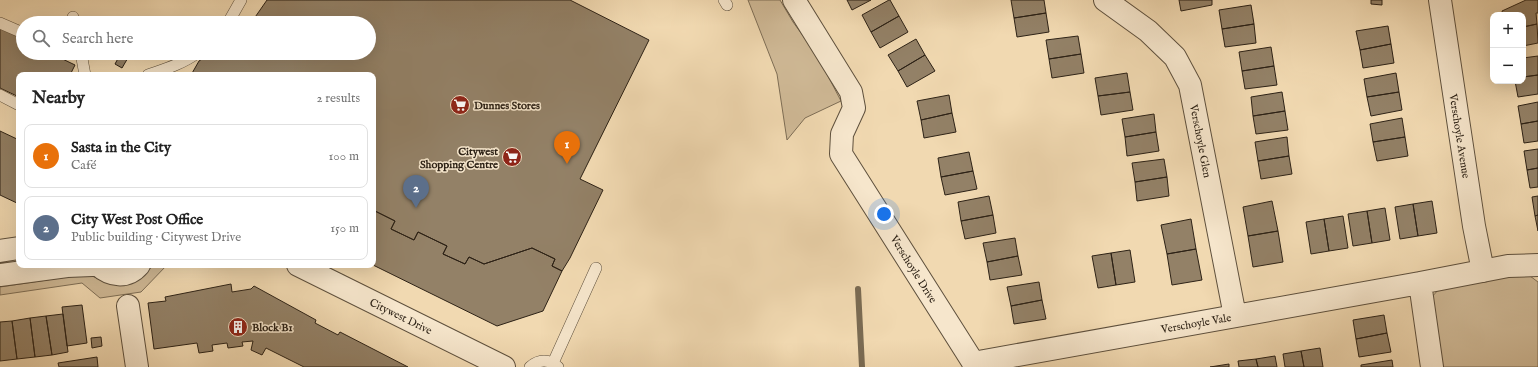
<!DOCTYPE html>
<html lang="en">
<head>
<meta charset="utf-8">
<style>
  body { margin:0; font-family:"IM FELL English",serif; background:#f2f2f2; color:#222 }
  .controls { position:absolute; right:12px; top:12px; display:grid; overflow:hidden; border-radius:8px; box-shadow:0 4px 16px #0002 }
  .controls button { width:36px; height:36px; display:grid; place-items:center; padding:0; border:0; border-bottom:1px solid #e0e0e0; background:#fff; color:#222; font:20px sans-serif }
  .you { position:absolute; left:884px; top:214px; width:14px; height:14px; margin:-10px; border:3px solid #fff; border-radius:50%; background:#1a73e8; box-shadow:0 0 0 6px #1a73e833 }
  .badge { display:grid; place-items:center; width:26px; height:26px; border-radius:50%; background:#111827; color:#fff; font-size:13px; font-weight:700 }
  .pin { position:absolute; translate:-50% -33px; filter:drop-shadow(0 1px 2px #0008) }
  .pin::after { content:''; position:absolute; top:21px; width:14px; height:12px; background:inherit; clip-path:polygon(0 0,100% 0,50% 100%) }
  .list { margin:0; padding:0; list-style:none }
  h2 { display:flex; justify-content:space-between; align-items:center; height:52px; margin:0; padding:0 16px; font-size:17px }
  h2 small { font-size:13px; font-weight:400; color:#767676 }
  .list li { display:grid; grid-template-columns:26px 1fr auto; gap:12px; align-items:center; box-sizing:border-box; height:64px; margin:0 8px 8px; padding:0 8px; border:1px solid #e0e0e0; border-radius:8px }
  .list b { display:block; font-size:15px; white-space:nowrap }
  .list p { margin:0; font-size:13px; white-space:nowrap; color:#767676 }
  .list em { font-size:13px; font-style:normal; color:#767676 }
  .icon { flex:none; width:22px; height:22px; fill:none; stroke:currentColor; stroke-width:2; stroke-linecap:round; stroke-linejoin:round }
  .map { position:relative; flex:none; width:1538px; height:367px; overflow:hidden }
  .search { position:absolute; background:#fff; box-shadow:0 4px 16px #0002; left:16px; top:16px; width:360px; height:44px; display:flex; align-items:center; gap:10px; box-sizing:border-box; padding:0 14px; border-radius:22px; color:#767676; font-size:15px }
  .panel { position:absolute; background:#fff; box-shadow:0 4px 16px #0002; left:16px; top:72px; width:360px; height:196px; border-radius:8px }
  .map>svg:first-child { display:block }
</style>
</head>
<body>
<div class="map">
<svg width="1538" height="367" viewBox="0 0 1538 367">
  <rect width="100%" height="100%" fill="#f1d9b1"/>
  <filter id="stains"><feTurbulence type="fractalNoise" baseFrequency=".005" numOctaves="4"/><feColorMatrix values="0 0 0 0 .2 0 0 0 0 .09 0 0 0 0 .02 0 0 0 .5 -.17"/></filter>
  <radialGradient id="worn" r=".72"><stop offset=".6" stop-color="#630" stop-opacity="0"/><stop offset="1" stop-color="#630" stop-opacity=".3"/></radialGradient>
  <path fill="#d0ba97" stroke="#7e6e56" d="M748,0h32l13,22 24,33 24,46 -36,17 -18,22 -10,-66z
    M155,265h12l-26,27 -41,6 -18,-15 -82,12v-8l87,-13 22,9h21z
    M1526,273l12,9v85h-99l-10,-67 11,-12z"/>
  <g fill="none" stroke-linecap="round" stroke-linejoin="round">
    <path stroke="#7a6b53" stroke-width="6" d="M858,289l4,78"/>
  </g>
  <path fill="#938167" stroke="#2d2216" d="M267,0h303l79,40 -69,139 23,11 -33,68 -8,13 -10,-5 3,-7 -23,-11 -48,16 -15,-7 -4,7 -22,-10 4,-8 -29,-14 -4,8 -23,-11 4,-8 -22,-11v-135h-182l8,-14 12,-8h158v-30h-118z
    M847,0h24l-19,10z
    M889,0h1l9,16 -28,16 -9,-17z
    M1011,0h33l2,13 -32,5z
    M1179,0h33v5l-31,6z
    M1371,0h11v5l-11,-1z
    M1526,0h12v13h-2l1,11 -14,3v-12h-20l-1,-4z
    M1251,5l3,19 -32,5 -3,-19z
    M1046,13l3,19 -32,5 -3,-19z
    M899,16l9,16 -28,16 -9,-16z
    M1254,24l2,19 -31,4 -3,-18z
    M1537,24l1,19 -15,3v-19z
    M1388,26l3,18 -31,6 -4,-19z
    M0,28l23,11v14h27l25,12 -5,10h-51v22l-19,-9z
    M1078,36l3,18 -32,5 -3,-19z
    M916,39l9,16 -27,16 -10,-16z
    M1391,44l3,19 -31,5 -3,-18z
    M1271,47l3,19 -32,5 -3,-19z
    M121,53l8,3 -7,12 -7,-4z
    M1081,54l3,19 -32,5 -3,-19z
    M925,55l10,16 -28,16 -9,-16z
    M1538,56v19l-15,2v-19z
    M1274,66l3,19 -32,4 -3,-18z
    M1127,73l3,19 -32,4 -3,-18z
    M1396,73l3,19 -32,5 -3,-18z
    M1538,75v19l-20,3 -3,-16h8v-4z
    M1130,92l3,18 -32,5 -3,-19z
    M1282,92l3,19 -32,5 -2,-19z
    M1399,92l3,18 -31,6 -4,-19z
    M949,95l3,18 -31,7 -4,-19z
    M1538,102v19l-17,3 -3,-18z
    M1285,111l3,19 -32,4 -3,-18z
    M952,113l4,19 -32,6 -3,-18z
    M1154,114l2,18 -31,5 -3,-18z
    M1402,118l3,19 -32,5 -3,-18z
    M1538,121v20l-14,2 -3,-19z
    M0,131l19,9v64l-19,-9z
    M1156,132l3,19 -32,5 -2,-19z
    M1287,137l2,19 -31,5 -3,-19z
    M1405,137l3,19 -31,5 -4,-19z
    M1538,149v19l-11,2 -3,-19z
    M969,152l4,19 -32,6 -3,-19z
    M1289,156l3,18 -31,5 -3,-18z
    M1164,159l3,18 -32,5 -3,-19z
    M1538,168v19l-8,1 -3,-18z
    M973,171l4,18 -32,6 -4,-18z
    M1167,177l2,19 -32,5 -2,-19z
    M989,196l4,19 -32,6 -3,-19z
    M1538,196v19l-3,1 -3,-19z
    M1272,201l6,30 -30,5 -5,-29z
    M1432,201l5,32 -19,3 -5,-32z
    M1413,204l5,32 -18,3 -5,-32z
    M1385,208l5,32 -18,3 -5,-32z
    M373,210l22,11 -4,8 23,11 4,-8 29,14 -4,8 22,10 4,-7 15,7 48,-16 23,11 -3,7 10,5 -19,40 -46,15 -124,-61z
    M1367,211l5,32 -19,3 -5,-32z
    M993,215l3,18 -31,6 -4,-18z
    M1538,215v16l-3,-15z
    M1343,216l5,32 -19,3 -5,-32z
    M1191,219l5,30 -29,5 -6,-29z
    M1324,219l5,32 -18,3 -5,-32z
    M1278,231l5,31 -30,5 -5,-31z
    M1015,238l3,18 -31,6 -4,-19z
    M1196,249l6,31 -30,5 -5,-31z
    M1130,250l5,32 -19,3 -5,-32z
    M1111,253l5,32 -18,3 -6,-32z
    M1018,256l4,19 -32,5 -3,-18z
    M1039,282l3,18 -31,6 -4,-19z
    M231,284l1,8 19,-3 3,-3 62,34 -1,3 23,12 2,-3 68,35h-104l-38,-19 -4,7 -11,-5 2,-9 -11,1 1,4 -15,2 -1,-5 -15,2 1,6 -14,2 -2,-10 -43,6 -6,-46 18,-2 -1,-4z
    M1042,300l4,19 -32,5 -3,-18z
    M82,305l5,38 -20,3 -5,-39z
    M63,314l5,38 -16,3 -6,-39z
    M1384,315l3,18 -31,6 -3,-19z
    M46,316l6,39 -17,2 -5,-39z
    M30,318l5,39 -18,2 -5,-38z
    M12,321l5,38 -17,2v-39z
    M1387,333l4,19 -32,5 -3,-18z
    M101,337l1,9 -10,2 -1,-10z
    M1320,348l3,19h-19l-3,-16z
    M1301,351l3,16h-19l-2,-13z
    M1275,356l2,11h-19l-2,-8z
    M97,357l1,10h-39l-1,-4z
    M1256,359l2,8h-19l-1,-6z
    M1392,360l1,7h-32v-2z
    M1229,364v3h-19z"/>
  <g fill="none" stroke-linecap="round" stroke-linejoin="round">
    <defs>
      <path id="lane" d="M724,0l3,5
        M73,17l2,6
        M0,23l23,10
        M228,23l13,-23
        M81,53l4,22
        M148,75c17,-6 34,-11 49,-22
        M0,95l19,10
        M553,363l43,-95
        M530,367c9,-8 19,-8 28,0"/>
      <path id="street" d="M794,0l57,92 3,16 -12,26 -1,20 135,213
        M1105,0l43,31 27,26 15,28 45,231
        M1440,0l34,226 9,45
        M0,251l19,-3
        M98,265c12,11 29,14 41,0
        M298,265l206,102
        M0,275l67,-9 25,-1
        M128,306l9,61
        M973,363l447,-80
        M1432,367l-12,-84 88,-17 30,-1"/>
    </defs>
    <use href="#lane" stroke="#5e503d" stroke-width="12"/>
    <use href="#street" stroke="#5e503d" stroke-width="24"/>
    <use href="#lane" stroke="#f6e6cc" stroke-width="11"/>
    <use href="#street" stroke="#f6e6cc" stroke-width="22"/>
  </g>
  <defs>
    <symbol id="supermarket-disc" viewBox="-11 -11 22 22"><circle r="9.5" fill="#8f2418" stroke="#f6e6cc"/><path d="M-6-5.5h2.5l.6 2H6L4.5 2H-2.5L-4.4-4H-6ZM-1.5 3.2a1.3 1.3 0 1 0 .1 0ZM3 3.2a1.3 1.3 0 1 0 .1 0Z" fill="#fff"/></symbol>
    <symbol id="building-disc" viewBox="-11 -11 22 22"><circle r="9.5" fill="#8f2418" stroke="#f6e6cc"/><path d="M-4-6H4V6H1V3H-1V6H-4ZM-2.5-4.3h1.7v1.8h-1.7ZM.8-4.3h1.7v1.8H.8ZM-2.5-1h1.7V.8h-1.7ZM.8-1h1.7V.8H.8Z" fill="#fff"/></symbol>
  </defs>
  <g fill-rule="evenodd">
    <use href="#supermarket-disc" x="449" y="94" width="22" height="22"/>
    <use href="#supermarket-disc" x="501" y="146" width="22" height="22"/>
    <use href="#building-disc" x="227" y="316" width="22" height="22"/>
  </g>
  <g text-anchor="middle" stroke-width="3" stroke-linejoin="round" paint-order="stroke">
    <g font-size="11" font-weight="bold" fill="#2d2216" stroke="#f6e6cc" text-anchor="start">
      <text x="474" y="109">Dunnes Stores</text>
      <text x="498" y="155" text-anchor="end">Citywest<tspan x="498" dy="13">Shopping Centre</tspan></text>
      <text x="252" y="331">Block B1</text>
    </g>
    <g font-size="11" fill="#2d2216" stroke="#f6e6cc">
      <text transform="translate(1460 136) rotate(81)" y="4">Verschoyle Avenue</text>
      <text transform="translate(1201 141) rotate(79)" y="4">Verschoyle Glen</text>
      <text transform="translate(914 269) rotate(58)" y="4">Verschoyle Drive</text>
      <text transform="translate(401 316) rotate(26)" y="4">Citywest Drive</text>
      <text transform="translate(1196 323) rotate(-10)" y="4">Verschoyle Vale</text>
    </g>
  </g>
  <rect width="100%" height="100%" filter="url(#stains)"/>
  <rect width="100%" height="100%" fill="url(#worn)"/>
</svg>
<div class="controls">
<button>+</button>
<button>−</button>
</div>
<div class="you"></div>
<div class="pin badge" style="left:567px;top:164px;background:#e8710a">1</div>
<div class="pin badge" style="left:416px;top:208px;background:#5c6f8a">2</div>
<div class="search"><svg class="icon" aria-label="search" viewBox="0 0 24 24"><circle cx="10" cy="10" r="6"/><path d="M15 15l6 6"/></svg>Search here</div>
<section class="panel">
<h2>Nearby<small>2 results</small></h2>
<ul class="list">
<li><span class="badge" style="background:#e8710a">1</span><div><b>Sasta in the City</b><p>Café</p></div><em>100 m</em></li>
<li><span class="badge" style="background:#5c6f8a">2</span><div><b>City West Post Office</b><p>Public building · Citywest Drive</p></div><em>150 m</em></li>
</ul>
</section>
</div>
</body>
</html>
